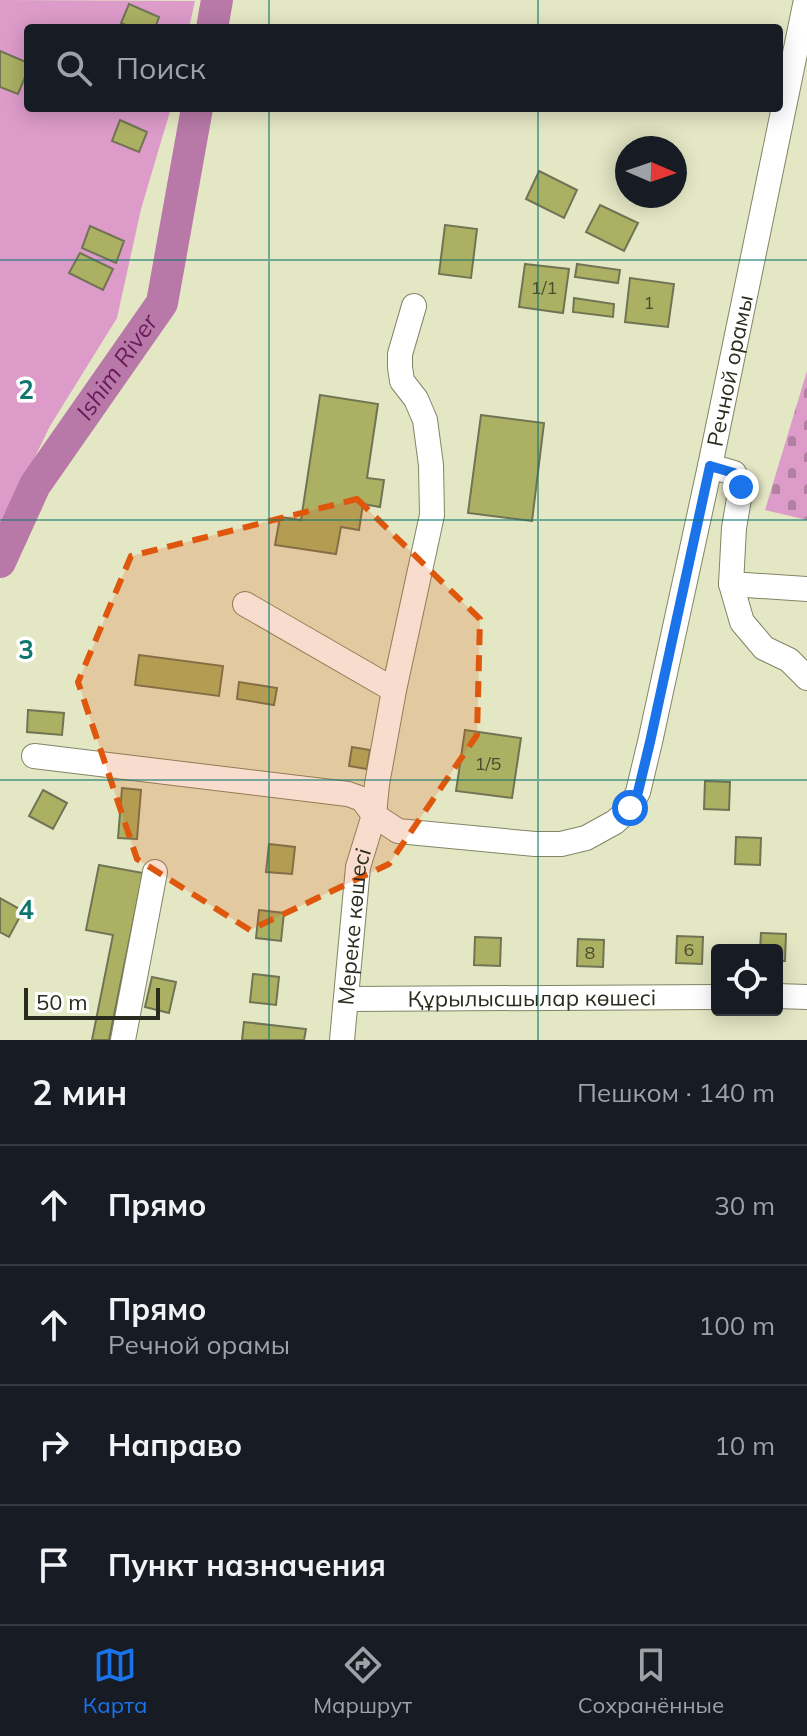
<!DOCTYPE html>
<html lang="ru">
<head>
<meta charset="utf-8">
<style>
  body { margin:0; font-family:Mulish,sans-serif; background:#242831; color:#f1f3f6 }
  .controls { position:absolute; right:24px; bottom:24px; display:grid; overflow:hidden; border-radius:8px; box-shadow:0 4px 20px #0003 }
  .controls button { width:72px; height:72px; display:grid; place-items:center; padding:0; border:0; border-bottom:2px solid #363941; background:#171b24; color:#f1f3f6; font:40px sans-serif }
  .compass { position:absolute; left:615px; top:136px; width:72px; height:72px; border-radius:50%; background:#171b24; box-shadow:0 4px 20px #0003; rotate:92deg }
  .scale { position:absolute; left:24px; bottom:20px; width:136px; box-sizing:border-box; padding-left:8px; border:4px solid #292b1d; border-top:0; font-size:22px; line-height:28px; white-space:nowrap; color:#292b1d; -webkit-text-stroke:6px #fff; paint-order:stroke }
  .stop { position:absolute; width:24px; height:24px; margin:-18px; border:6px solid #1a73e8; border-radius:50%; background:#fff }
  .stop.end { background:#1a73e8; border-color:#fff; box-shadow:0 2px 8px #0008 }
  .list { margin:0; padding:0; list-style:none }
  h2 { display:flex; justify-content:space-between; align-items:center; height:104px; margin:0; padding:0 32px; font-size:34px }
  h2 small { font-size:26px; font-weight:400; color:#9ea1a6 }
  .list li { display:grid; grid-template-columns:52px 1fr auto; gap:24px; align-items:center; box-sizing:border-box; height:120px; padding:0 32px; border-top:2px solid #363941 }
  .list b { display:block; font-size:30px; white-space:nowrap }
  .list p { margin:0; font-size:26px; white-space:nowrap; color:#9ea1a6 }
  .list em { font-size:26px; font-style:normal; color:#9ea1a6 }
  .icon { flex:none; width:44px; height:44px; fill:none; stroke:currentColor; stroke-width:2; stroke-linecap:round; stroke-linejoin:round }
  .map { position:relative; flex:none; width:807px; height:1040px; overflow:hidden }
  .search { position:absolute; background:#171b24; box-shadow:0 4px 20px #0003; left:24px; right:24px; top:24px; height:88px; display:flex; align-items:center; gap:20px; box-sizing:border-box; padding:0 28px; border-radius:8px; color:#9ea1a6; font-size:30px }
  .sheet { height:584px; background:#171b24 }
  nav { display:flex; justify-content:space-around; align-items:center; box-sizing:border-box; height:112px; border-top:2px solid #363941; background:#171b24; font-size:22px; color:#9ea1a6 }
  nav a { display:grid; justify-items:center; gap:4px }
  nav .on { color:#1a73e8 }
  .map>svg:first-child { display:block }
</style>
</head>
<body>
<div class="map">
<svg width="807" height="1040" viewBox="0 0 807 1040">
  <defs>
    <pattern id="cemetery-stones" width="16" height="16" patternUnits="userSpaceOnUse" patternTransform="scale(2)"><rect width="16" height="16" fill="#dd9bca"/><path d="M2 7V4a2 2 0 0 1 4 0v3zM10 15v-3a2 2 0 0 1 4 0v3z" fill="#b37fa3"/></pattern>
  </defs>
  <rect width="100%" height="100%" fill="#e4e7c4"/>
  <path fill="#dd9bca" d="M0,0l195,1 -6,27h-161v80h143l-30,101 -24,109 -67,108 -50,103z"/>
  <path fill="url(#cemetery-stones)" d="M807,371v149l-42,-10z"/>
  <g fill="none" stroke-linecap="round" stroke-linejoin="round">
    <g stroke="#b979a8" stroke-width="32">
      <path d="M212,28l5,-28"/>
      <path id="s1" d="M0,562l35,-77 127,-182 35,-195"/>
    </g>
  </g>
  <path fill="#abb063" stroke="#717454" stroke-width="2" d="M129,4l30,13 -4,11h-23l-11,-5z
    M0,51l28,12v7l-10,24 -18,-7z
    M120,120l27,12 -8,20 -27,-11z
    M539,171l38,19 -13,28 -38,-19z
    M600,205l38,18 -14,28 -38,-19z
    M445,225l32,4 -6,49 -32,-4z
    M90,226l34,15 -8,22 -34,-15z
    M80,253l33,16 -10,21 -34,-17z
    M525,264l44,5 -6,44 -44,-6z
    M577,264l43,6 -2,13 -43,-6z
    M630,278l44,6 -6,43 -43,-5z
    M574,298l40,6 -1,13 -40,-5z
    M320,395l58,9 -11,74 17,2 -4,27 -17,-3 -4,26 -18,-3 -5,27 -61,-9 5,-28 21,3z
    M481,415l63,8 -12,98 -64,-8z
    M139,655l84,11 -4,30 -84,-11z
    M239,682l38,6 -3,17 -37,-6z
    M28,710l36,3 -2,22 -35,-3z
    M465,730l56,8 -9,60 -56,-7z
    M352,747l18,3 -3,19 -18,-3z
    M705,781l25,1 -1,28 -25,-1z
    M122,788l19,2 -4,49 -19,-1z
    M43,790l24,13 -14,26 -24,-13z
    M736,837l25,1 -1,27 -25,-1z
    M269,844l26,3 -3,27 -26,-2z
    M99,865l44,8 -34,167h-17l21,-105 -27,-5z
    M0,898l23,13 -14,26 -9,-5z
    M259,910l25,3 -3,28 -25,-3z
    M761,933l25,1 -1,27h-8v-11h-17z
    M677,936l26,1 -1,27 -26,-1z
    M475,937l26,1 -1,28 -26,-1z
    M578,939l26,1 -1,27 -26,-1z
    M253,974l26,3 -3,28 -26,-3z
    M152,977l24,5 -7,31 -24,-6z
    M244,1022l62,7 -2,11h-62z"/>
  <g fill="none" stroke-linecap="round" stroke-linejoin="round">
    <defs>
      <g id="minor">
        <path d="M710,466l24,7 7,14 -7,41 -3,56 11,38 22,26 25,12 18,18"/>
        <path d="M731,584l76,5"/>
        <path d="M245,604l149,86"/>
        <path id="s2" d="M34,756l314,38 14,5 12,16 24,16 137,13h26l25,-6 29,-16 15,-14 8,-16 12,-50 60,-276 96,-466"/>
        <path d="M777,996l30,1"/>
        <path id="s3" d="M348,999l369,-2"/>
        <path d="M123,1040l32,-168"/>
        <path id="s4" d="M342,1040l16,-173 16,-52 3,-31 17,-94 38,-175 -1,-50 -6,-45 -9,-21 -14,-18 -2,-14v-13l14,-48"/>
      </g>
    </defs>
    <use href="#minor" stroke="#828565" stroke-width="26"/>
    <use href="#minor" stroke="#fff" stroke-width="24"/>
  </g>
  <g fill="none" stroke-linecap="round" stroke-linejoin="round">
    <path stroke="#1a73e8" stroke-width="10" d="M630,808l8,-16 12,-50 60,-276 24,7 7,14"/>
  </g>
  <path fill="#de570d" fill-opacity="0.2" stroke="#de570d" stroke-width="6" stroke-dasharray="16 10" stroke-linejoin="round" d="M357,499l123,120 -3,116 -88,129 -139,66 -113,-71 -59,-177 53,-126z"/>
  <path fill="none" stroke="#0f766e" stroke-width="2" stroke-opacity="0.55" d="M269,0v28M538,0v28M269,108v932M538,108v932M0,260h807M0,520h807M0,780h807"/>
  <g text-anchor="middle" stroke-width="7" stroke-linejoin="round" paint-order="stroke">
    <g font-size="18" fill="#4a4c2e">
      <text x="544" y="294">1/1</text>
      <text x="649" y="309">1</text>
      <text x="488" y="770">1/5</text>
      <text x="689" y="956">6</text>
      <text x="590" y="959">8</text>
    </g>
    <g font-size="22" fill="#292b1d" stroke="#fff">
      <text dy="8" stroke="none"><textPath href="#s2" startOffset="1072">Речной орамы</textPath></text>
      <text dy="8" stroke="none"><textPath href="#s4" startOffset="114">Мереке көшесі</textPath></text>
      <text dy="8" stroke="none"><textPath href="#s3" startOffset="184">Құрылысшылар көшесі</textPath></text>
    </g>
    <g font-size="24" font-style="italic" fill="#691b59" stroke="#fff">
      <text dy="8" stroke="none"><textPath href="#s1" startOffset="228">Ishim River</textPath></text>
    </g>
  </g>
  <g font-size="26" text-anchor="middle" font-weight="bold" fill="#0f766e" stroke="#fff" stroke-width="7" stroke-linejoin="round" paint-order="stroke">
    <text x="26" y="399">2</text>
    <text x="26" y="659">3</text>
    <text x="26" y="919">4</text>
  </g>
</svg>
<div class="controls">
<button><svg class="icon" aria-label="locate" viewBox="0 0 24 24"><circle cx="12" cy="12" r="6"/><path d="M12 2v4M12 18v4M2 12h4M18 12h4"/></svg></button>
</div>
<svg class="compass" viewBox="-18 -18 36 36"><path d="M0-13l5 13h-10z" fill="#e53935"/><path d="M0 13l5-13h-10z" fill="#9ea1a6"/></svg>
<div class="scale">50 m</div>
<div class="stop" style="left:630px;top:808px"></div>
<div class="stop end" style="left:741px;top:487px"></div>
<div class="search"><svg class="icon" aria-label="search" viewBox="0 0 24 24"><circle cx="10" cy="10" r="6"/><path d="M15 15l6 6"/></svg>Поиск</div>
</div>
<section class="sheet">
<h2>2 мин<small>Пешком · 140 m</small></h2>
<ul class="list">
<li><svg class="icon" aria-label="ahead" viewBox="0 0 24 24"><path d="M12 20V5M6 11l6-6 6 6"/></svg><div><b>Прямо</b></div><em>30 m</em></li>
<li><svg class="icon" aria-label="ahead" viewBox="0 0 24 24"><path d="M12 20V5M6 11l6-6 6 6"/></svg><div><b>Прямо</b><p>Речной орамы</p></div><em>100 m</em></li>
<li><svg class="icon" aria-label="right" viewBox="0 0 24 24"><path d="M7 20v-9h11M14 6l5 5-5 5"/></svg><div><b>Направо</b></div><em>10 m</em></li>
<li><svg class="icon" aria-label="arrive" viewBox="0 0 24 24"><path d="M6 21V4h12l-3 4 3 4H6"/></svg><div><b>Пункт назначения</b></div></li>
</ul>
</section>
<nav>
<a class="on"><svg class="icon" aria-label="map" viewBox="0 0 24 24"><path d="M3 6l6-2 6 2 6-2v14l-6 2-6-2-6 2zM9 4v14M15 6v14"/></svg>Карта</a>
<a><svg class="icon" aria-label="directions" viewBox="0 0 24 24"><path d="M12 3l9 9-9 9-9-9zM9 14v-3h6M13 9l2 2-2 2"/></svg>Маршрут</a>
<a><svg class="icon" aria-label="saved" viewBox="0 0 24 24"><path d="M7 4h10v16l-5-4-5 4z"/></svg>Сохранённые</a>
</nav>
</body>
</html>
